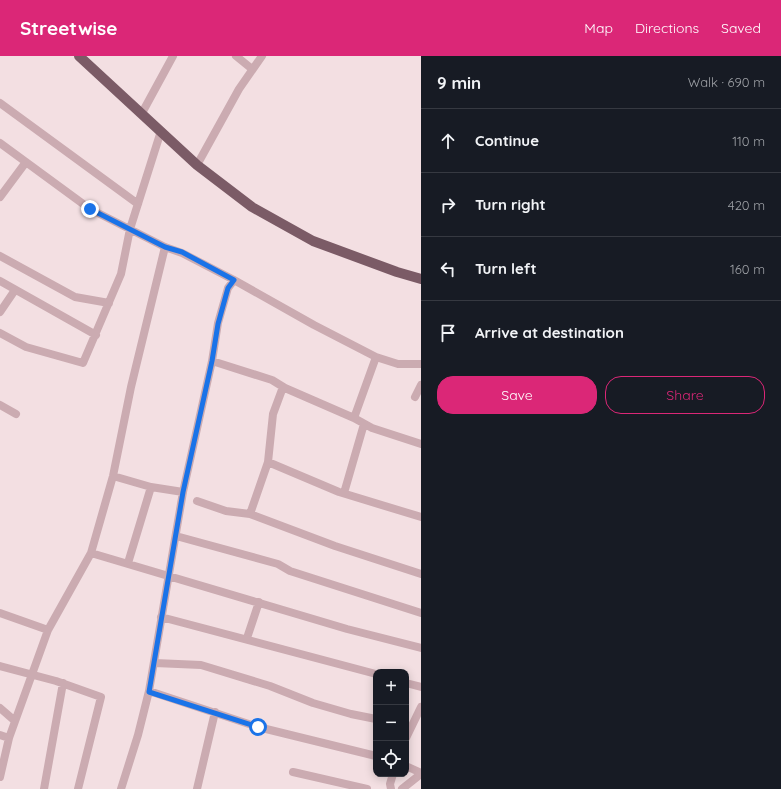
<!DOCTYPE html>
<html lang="en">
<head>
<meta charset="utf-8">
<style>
  body { margin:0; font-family:Quicksand,sans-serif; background:#20242c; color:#f1f3f6 }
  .controls { position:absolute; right:12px; bottom:12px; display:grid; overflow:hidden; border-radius:8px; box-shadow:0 2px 10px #0003 }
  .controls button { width:36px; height:36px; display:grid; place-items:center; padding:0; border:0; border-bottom:1px solid #363941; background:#171b24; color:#f1f3f6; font:20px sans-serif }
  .stop { position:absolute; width:12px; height:12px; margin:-9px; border:3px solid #1a73e8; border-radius:50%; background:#fff }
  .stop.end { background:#1a73e8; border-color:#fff; box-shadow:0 1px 4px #0008 }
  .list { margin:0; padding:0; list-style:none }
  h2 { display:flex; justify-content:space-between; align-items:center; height:52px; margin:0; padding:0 16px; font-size:17px }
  h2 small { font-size:13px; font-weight:400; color:#9ea1a6 }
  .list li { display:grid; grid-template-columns:26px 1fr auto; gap:12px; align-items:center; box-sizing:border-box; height:64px; padding:0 16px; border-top:1px solid #363941 }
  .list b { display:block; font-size:15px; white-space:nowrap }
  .list em { font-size:13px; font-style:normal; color:#9ea1a6 }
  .actions { display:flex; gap:8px; padding:12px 16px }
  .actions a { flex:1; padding:9px 0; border:1px solid #db2777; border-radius:16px; text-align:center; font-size:14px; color:#db2777 }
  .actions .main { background:#db2777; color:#fff }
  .icon { flex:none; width:22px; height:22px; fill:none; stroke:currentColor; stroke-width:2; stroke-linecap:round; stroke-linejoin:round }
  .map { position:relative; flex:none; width:421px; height:733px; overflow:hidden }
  header { display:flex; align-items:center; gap:24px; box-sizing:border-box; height:56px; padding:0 20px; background:#db2777; color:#fff }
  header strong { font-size:19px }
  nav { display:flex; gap:22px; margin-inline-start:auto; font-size:14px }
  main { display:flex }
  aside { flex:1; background:#171b24 }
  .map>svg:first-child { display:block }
</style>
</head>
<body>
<header>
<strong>Streetwise</strong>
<nav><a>Map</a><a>Directions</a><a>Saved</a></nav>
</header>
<main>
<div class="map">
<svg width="421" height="733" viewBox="0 0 421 733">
  <rect width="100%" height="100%" fill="#f3dfe2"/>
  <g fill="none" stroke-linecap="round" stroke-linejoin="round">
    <path stroke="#cbabb1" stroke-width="8" d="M236,0l16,13
      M0,47l138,101
      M142,57l31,-57
      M0,87l90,66 75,38 17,6 52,27 80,45 62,32 22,7h23
      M197,109l42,-76 23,-33
      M0,141l26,-35
      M0,200l75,41 34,6
      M0,225l96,54
      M0,256l15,-22
      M0,277l26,14 57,16 38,-89 9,-45 31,-98
      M212,305l60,19 13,8 69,30 18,10 49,16
      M415,341l6,-12
      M0,349l16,9
      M354,362l22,-61
      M268,406l71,30 82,25
      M113,420l38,11 32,5
      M344,437l20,-69
      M197,445l29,10 24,3 85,32 86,28
      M250,458l18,-52 5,-48 10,-27
      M176,480l102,28 12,7 131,42
      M91,497l256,76 74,19
      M128,507l23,-76
      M0,557l48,17
      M161,561l215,57
      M247,582l12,-36
      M155,607l46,2 69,21 43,17 38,11 25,5
      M0,610l56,15 45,16 -23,92
      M406,627l15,4
      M149,635l109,36 118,29
      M0,652l15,13
      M0,679l9,3
      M406,682l15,-31
      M406,710l15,7
      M293,716l74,17
      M0,721l9,-39 39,-108 43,-77 22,-77 18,-89 34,-140
      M44,733l19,-106
      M121,733l17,-54 11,-44 34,-199 29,-131 6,-38 10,-35 6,-8
      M197,733l18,-77
      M391,733l-1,-5 3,-10
      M402,733l19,-15"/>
    <path stroke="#7b5b66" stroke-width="10" d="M79,0l118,109 55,42 61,34 84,31 24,7"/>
  </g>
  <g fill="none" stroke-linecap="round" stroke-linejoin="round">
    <path stroke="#1a73e8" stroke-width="5" d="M90,153l75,38 17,5 52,28 -6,8 -10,36 -6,37 -29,131 -34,200 109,35"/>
  </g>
</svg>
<div class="controls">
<button>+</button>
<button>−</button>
<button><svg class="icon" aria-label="locate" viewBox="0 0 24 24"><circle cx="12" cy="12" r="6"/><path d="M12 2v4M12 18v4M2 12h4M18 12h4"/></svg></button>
</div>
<div class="stop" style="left:258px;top:671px"></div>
<div class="stop end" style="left:90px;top:153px"></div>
</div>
<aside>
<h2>9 min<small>Walk · 690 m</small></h2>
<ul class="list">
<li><svg class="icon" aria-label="ahead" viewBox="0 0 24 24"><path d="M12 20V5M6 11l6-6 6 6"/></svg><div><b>Continue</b></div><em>110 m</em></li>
<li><svg class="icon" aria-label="right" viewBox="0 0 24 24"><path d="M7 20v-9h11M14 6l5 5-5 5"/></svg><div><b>Turn right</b></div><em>420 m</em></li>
<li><svg class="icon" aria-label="left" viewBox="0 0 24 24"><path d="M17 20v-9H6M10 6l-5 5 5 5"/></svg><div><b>Turn left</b></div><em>160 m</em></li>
<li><svg class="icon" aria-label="arrive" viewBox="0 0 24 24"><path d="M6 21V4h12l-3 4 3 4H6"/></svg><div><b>Arrive at destination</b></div></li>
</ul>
<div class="actions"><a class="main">Save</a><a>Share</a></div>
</aside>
</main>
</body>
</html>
